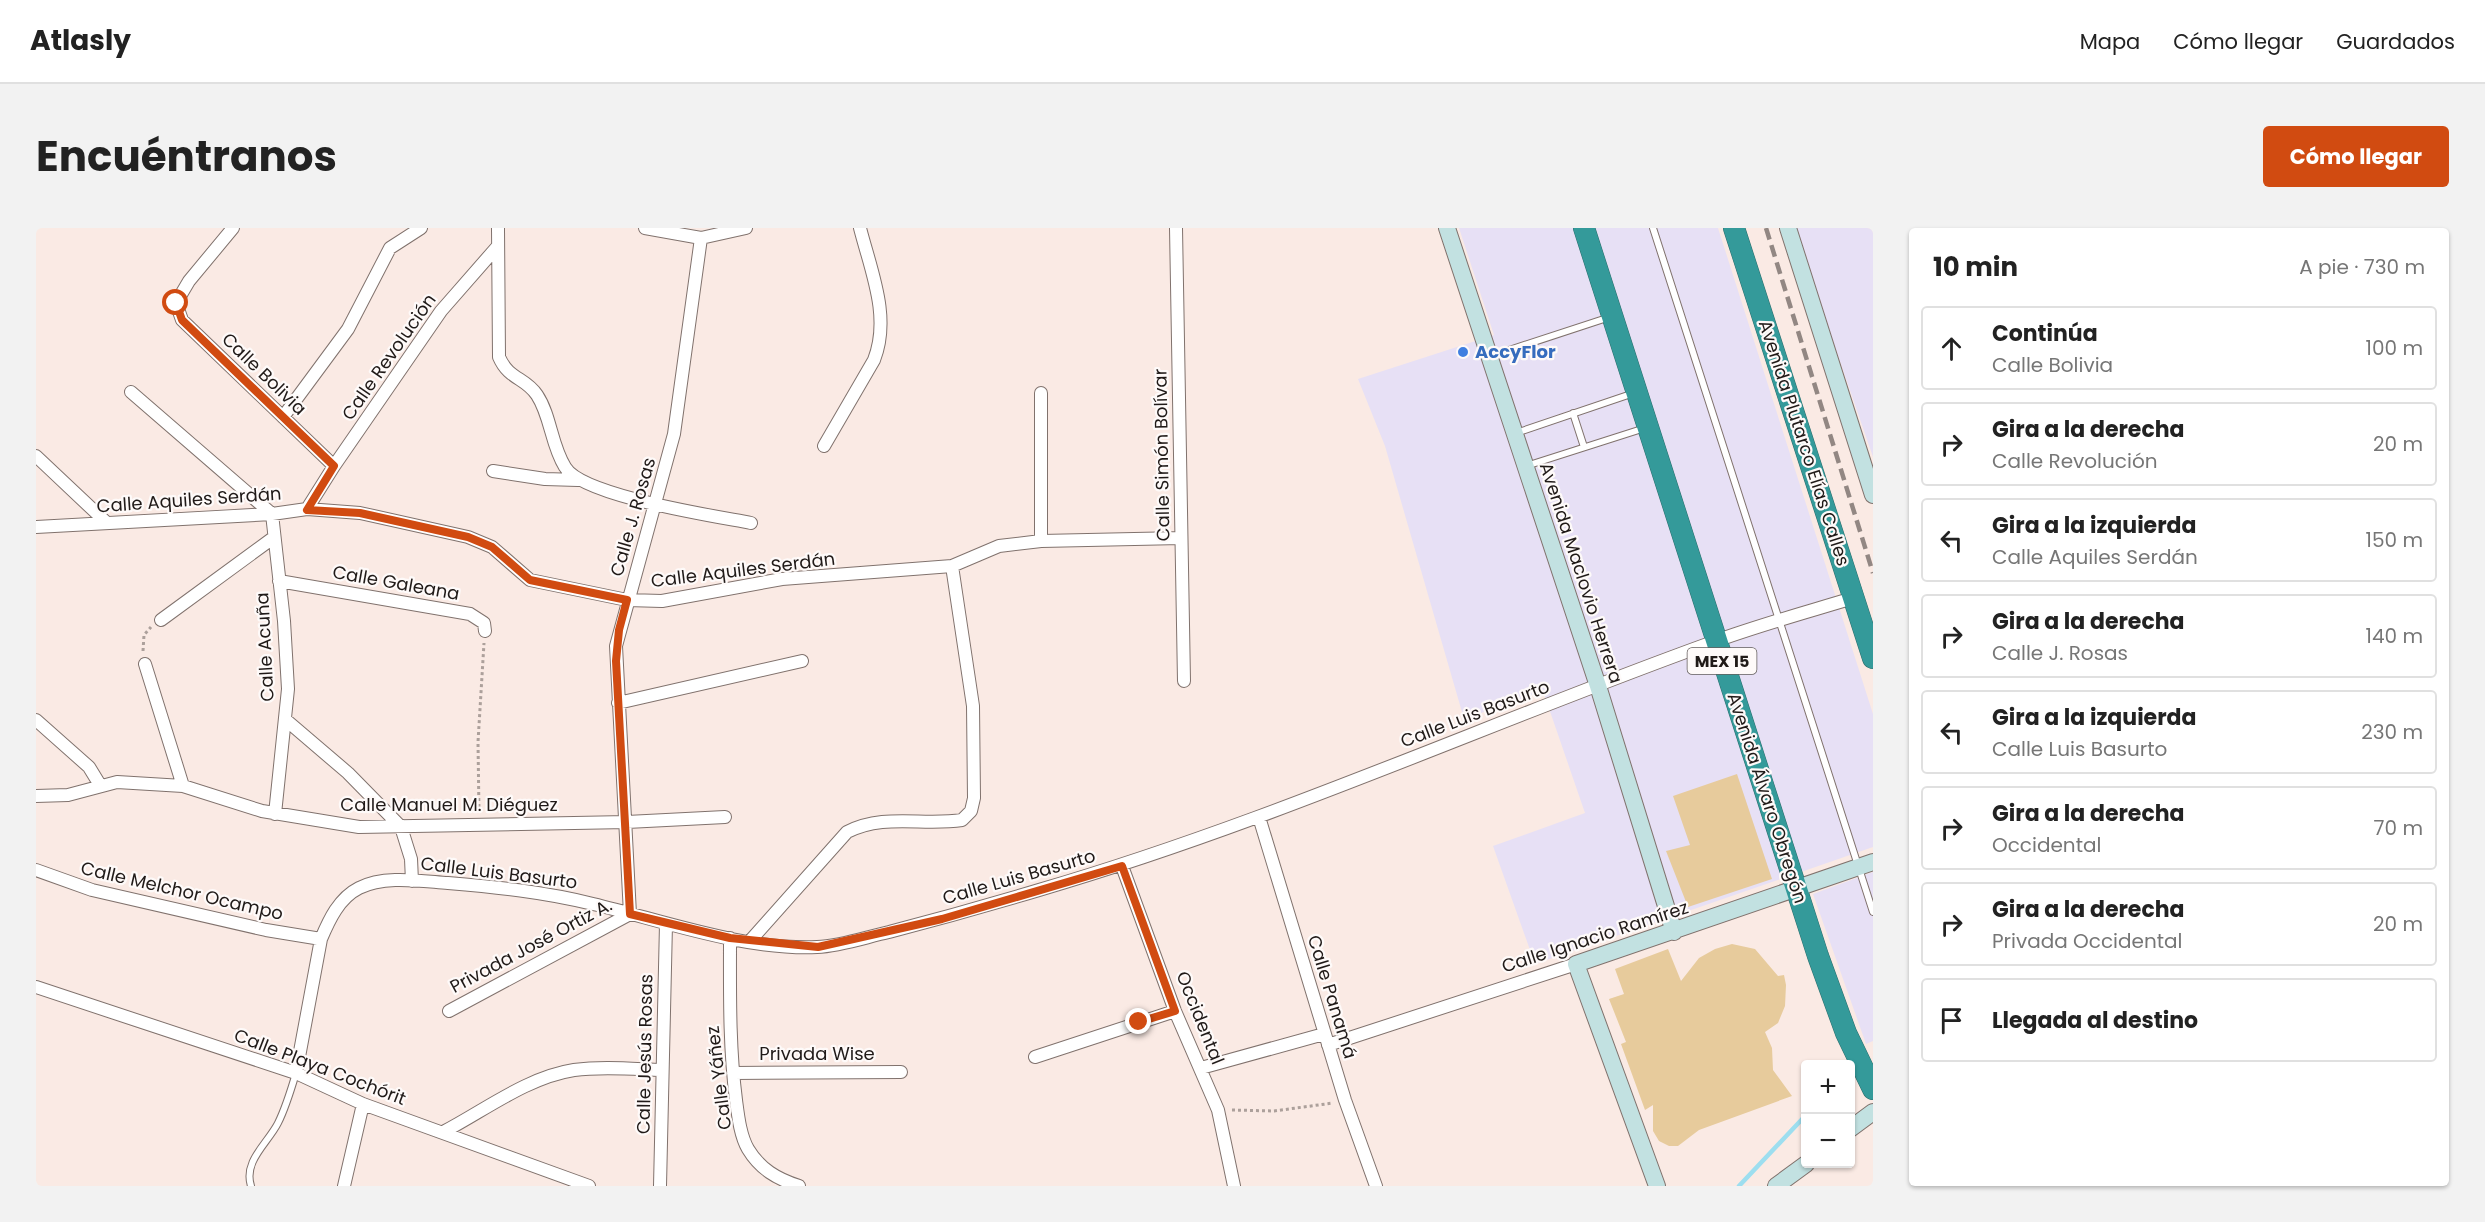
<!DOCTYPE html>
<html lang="es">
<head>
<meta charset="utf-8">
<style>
  body { margin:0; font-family:Poppins,sans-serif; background:#f2f2f2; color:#222 }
  .controls { position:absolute; right:18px; bottom:18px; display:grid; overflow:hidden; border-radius:6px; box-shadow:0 2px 4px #0004 }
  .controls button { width:54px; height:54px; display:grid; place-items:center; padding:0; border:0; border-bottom:2px solid #e0e0e0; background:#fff; color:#222; font:30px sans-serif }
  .stop { position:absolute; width:18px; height:18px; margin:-14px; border:4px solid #d14b11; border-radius:50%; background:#fff }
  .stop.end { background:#d14b11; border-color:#fff; box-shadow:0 2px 6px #0008 }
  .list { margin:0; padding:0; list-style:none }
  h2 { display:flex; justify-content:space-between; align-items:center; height:78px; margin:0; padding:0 24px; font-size:26px }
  h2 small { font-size:20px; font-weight:400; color:#767676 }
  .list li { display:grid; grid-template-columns:39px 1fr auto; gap:18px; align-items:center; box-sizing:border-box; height:84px; margin:0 12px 12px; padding:0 12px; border:2px solid #e0e0e0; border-radius:6px }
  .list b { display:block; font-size:22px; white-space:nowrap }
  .list p { margin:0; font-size:20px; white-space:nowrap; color:#767676 }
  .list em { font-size:20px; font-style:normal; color:#767676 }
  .icon { flex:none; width:33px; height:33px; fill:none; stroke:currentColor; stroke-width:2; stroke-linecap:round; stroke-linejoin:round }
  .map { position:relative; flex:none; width:1837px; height:958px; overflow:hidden; border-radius:6px }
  header { display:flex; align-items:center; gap:36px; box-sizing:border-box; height:84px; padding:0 30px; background:#fff; border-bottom:2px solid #e0e0e0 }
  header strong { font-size:28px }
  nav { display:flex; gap:33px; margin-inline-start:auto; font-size:21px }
  .intro { display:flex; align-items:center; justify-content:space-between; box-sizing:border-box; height:144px; padding:0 36px }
  h1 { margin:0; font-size:42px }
  .button { padding:15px 27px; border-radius:6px; background:#d14b11; color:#fff; font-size:21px; font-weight:700 }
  main { display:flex; gap:36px; padding:0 36px }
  aside { flex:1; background:#fff; border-radius:6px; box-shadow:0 2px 4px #0004 }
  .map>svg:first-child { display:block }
</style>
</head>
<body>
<header>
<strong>Atlasly</strong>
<nav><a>Mapa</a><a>Cómo llegar</a><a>Guardados</a></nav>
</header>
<div class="intro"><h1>Encuéntranos</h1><a class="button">Cómo llegar</a></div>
<main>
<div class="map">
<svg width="1837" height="958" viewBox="0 0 1837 958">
  <rect width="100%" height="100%" fill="#faeae4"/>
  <path fill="#e7e0f5" d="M1423,0h259l155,486v133l-338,117 -42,-118 92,-33 -42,-122 -79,28 -79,-273 -27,-67 136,-44z
    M1761,0h76v229l-38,-110z
    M1837,644v169l-7,3 -53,-150z"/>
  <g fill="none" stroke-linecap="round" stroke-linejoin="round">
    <path stroke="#9ddeef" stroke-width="4.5" d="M1703,958l67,-71"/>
  </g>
  <path fill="#e7cb9c" d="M1701,546l35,105 -84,28 -22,-56 24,-6 -17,-49z
    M1696,716l23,5 23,27 6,-1 2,10 -1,21 -7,17 -13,9 7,16 1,22 19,26 -93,34 -21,16h-9l-10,-5 -6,-10v-26l-8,5 -24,-66 5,-2 -17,-43 15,-5 -9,-25 53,-20 13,32 18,-23 16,-9z"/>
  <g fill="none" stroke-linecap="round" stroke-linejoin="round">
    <defs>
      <path id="lane" d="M1617,0l220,684
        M1455,128l119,-39
        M1537,185l11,34
        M1480,205l118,-40
        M1490,238l119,-38
        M215,958c-8,-25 17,-43 27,-63 8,-16 13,-33 18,-50"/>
      <path id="street" d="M197,0l-44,53 -13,22 6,17 152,146
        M462,0l1,129c10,23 26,20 38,38 14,21 14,50 28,72 17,29 150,49 186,56
        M609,0l56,10 45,-10
        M1140,0l8,453
        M95,164l141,122 12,107 4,68 -13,125
        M1005,165v148
        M247,189l65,-88 42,-81 31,-20
        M788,218l50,-86c17,-43 -3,-89 -14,-132
        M0,228l71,67
        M457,243l52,8 33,1
        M271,281l27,-43 107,-155 56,-64
        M0,299l236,-13 35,-5 53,4 108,24 24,10 38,33 97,20 35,1 120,-22 170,-13 47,-20 42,-5 140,-3
        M243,353l191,33 14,9 1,8
        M125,392l112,-82
        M109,436l38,122
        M582,475l184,-42
        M0,492l53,47 11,18
        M250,492l62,53 53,54 10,32 1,22
        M0,568l32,-1 49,-13 66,4 79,25 97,16 268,-5 98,-5
        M1223,589l86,283 31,86
        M1086,638l53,145 43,99 16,76
        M0,642l56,20 174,40 55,9
        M694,710c0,54 -1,107 6,162 2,15 4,35 12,49 12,20 29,30 51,37
        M714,713l97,-109c37,-19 75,-6 115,-12l9,-9 3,-13 -1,-92 -21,-140
        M0,759l260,86 67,31 226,82
        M413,783l181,-97 -14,-268 58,-212 27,-196
        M1292,817l248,-81
        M999,829l140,-46
        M1165,840l123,-34
        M260,845l25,-134c8,-19 18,-41 38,-51 25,-13 61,-7 89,-5 48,4 97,9 145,21 71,17 150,46 224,43 24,-1 49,-10 72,-15 50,-13 100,-27 150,-42 230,-67 449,-167 674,-248 46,-17 94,-30 140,-44
        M697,845l168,-1
        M409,903c40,-21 83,-54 129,-61 29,-4 59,-1 88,0
        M308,958l19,-82
        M624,958l6,-262"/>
      <path id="secondary" d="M1411,0l151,458 76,246
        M1752,0l85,267
        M1814,901l23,-17
        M1621,958l-81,-222 297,-102
        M1740,958l30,-22"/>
      <path id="highway" d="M1548,0l234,728 28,77 27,56
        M1698,0l139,430"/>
    </defs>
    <use href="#lane" stroke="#80726d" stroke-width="8"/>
    <use href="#street" stroke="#80726d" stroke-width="14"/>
    <use href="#secondary" stroke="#80726d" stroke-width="18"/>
    <use href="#highway" stroke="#2d6d6c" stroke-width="22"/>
    <path stroke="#aca09b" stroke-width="3" stroke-dasharray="3 3" stroke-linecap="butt" d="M107,423l1,-16 7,-8
      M443,585l-1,-71 6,-99
      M1196,882l42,1 59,-8"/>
    <use href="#lane" stroke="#fff" stroke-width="6"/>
    <use href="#street" stroke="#fff" stroke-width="12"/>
    <use href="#secondary" stroke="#c2e1e1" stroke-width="16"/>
    <use href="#highway" stroke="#349a9a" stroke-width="21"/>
    <path stroke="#928783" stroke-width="4.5" stroke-dasharray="12 6" stroke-linecap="butt" d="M1730,0l107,345"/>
  </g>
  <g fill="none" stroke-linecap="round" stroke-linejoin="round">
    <path stroke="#d14b11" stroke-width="8" d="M140,75l6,17 152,146 -27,44 53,3 108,24 24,10 38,33 97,20 -8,30 -3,31 14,253 100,24 88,9 124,-28 180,-53 53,145 -36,11"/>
  </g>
  <circle fill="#3f7fe0" stroke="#fefaf9" stroke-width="2" cx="1427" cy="124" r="6"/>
  <g text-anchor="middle" stroke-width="4.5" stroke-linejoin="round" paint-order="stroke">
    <rect fill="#fefaf9" stroke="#635d5c" stroke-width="1.5" x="1651.5" y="420" width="69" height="26" rx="4.5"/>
    <g font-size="16" font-weight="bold" fill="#201a18">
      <text x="1686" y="439">MEX 15</text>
    </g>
    <g font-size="18" font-weight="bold" fill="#366cbe" stroke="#fefaf9" text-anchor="start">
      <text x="1439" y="130">AccyFlor</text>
    </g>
    <g font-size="18" fill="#201a18" stroke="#fefaf9">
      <text transform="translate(353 129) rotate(-55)" y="6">Calle Revolución</text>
      <text transform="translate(228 146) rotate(44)" y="6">Calle Bolivia</text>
      <text transform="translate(1768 215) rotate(72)" y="6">Avenida Plutarco Elías Calles</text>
      <text transform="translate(1126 227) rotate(-91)" y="6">Calle Simón Bolívar</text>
      <text transform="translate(153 272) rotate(-4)" y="6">Calle Aquiles Serdán</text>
      <text transform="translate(597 289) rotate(-74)" y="6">Calle J. Rosas</text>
      <text transform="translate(707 342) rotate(-7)" y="6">Calle Aquiles Serdán</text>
      <text transform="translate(1545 345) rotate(72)" y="6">Avenida Maclovio Herrera</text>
      <text transform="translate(360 355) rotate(10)" y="6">Calle Galeana</text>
      <text transform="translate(229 419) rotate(-93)" y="6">Calle Acuña</text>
      <text transform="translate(1439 486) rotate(-21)" y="6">Calle Luis Basurto</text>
      <text transform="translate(1731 570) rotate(72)" y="6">Avenida Álvaro Obregón</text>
      <text x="413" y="583">Calle Manuel M. Diéguez</text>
      <text transform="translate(463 645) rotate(7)" y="6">Calle Luis Basurto</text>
      <text transform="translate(983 649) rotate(-16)" y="6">Calle Luis Basurto</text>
      <text transform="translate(146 663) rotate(13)" y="6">Calle Melchor Ocampo</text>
      <text transform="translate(1559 709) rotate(-18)" y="6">Calle Ignacio Ramírez</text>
      <text transform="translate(495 718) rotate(-28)" y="6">Privada José Ortiz A.</text>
      <text transform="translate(1296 769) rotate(73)" y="6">Calle Panamá</text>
      <text transform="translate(1164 790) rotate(68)" y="6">Occidental</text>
      <text transform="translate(609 826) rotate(-89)" y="6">Calle Jesús Rosas</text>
      <text x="781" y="832">Privada Wise</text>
      <text transform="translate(284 839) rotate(21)" y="6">Calle Playa Cochórit</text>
      <text transform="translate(683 850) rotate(-97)" y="6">Calle Yáñez</text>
    </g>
  </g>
</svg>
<div class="controls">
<button>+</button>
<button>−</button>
</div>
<div class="stop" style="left:140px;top:75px"></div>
<div class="stop end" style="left:1103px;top:794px"></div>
</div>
<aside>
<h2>10 min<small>A pie · 730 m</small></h2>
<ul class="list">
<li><svg class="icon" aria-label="ahead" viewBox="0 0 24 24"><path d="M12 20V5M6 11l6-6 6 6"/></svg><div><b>Continúa</b><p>Calle Bolivia</p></div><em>100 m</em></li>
<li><svg class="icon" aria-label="right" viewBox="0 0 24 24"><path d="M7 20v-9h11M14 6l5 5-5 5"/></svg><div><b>Gira a la derecha</b><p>Calle Revolución</p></div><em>20 m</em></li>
<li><svg class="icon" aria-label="left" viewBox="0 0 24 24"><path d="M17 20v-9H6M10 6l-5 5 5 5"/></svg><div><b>Gira a la izquierda</b><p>Calle Aquiles Serdán</p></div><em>150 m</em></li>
<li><svg class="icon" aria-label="right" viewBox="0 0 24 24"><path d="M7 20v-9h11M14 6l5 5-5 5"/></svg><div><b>Gira a la derecha</b><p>Calle J. Rosas</p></div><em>140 m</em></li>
<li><svg class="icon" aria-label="left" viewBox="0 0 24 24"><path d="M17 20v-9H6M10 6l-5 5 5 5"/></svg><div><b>Gira a la izquierda</b><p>Calle Luis Basurto</p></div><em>230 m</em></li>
<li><svg class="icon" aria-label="right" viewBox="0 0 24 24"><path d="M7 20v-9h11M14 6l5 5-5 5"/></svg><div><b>Gira a la derecha</b><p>Occidental</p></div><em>70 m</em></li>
<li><svg class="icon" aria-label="right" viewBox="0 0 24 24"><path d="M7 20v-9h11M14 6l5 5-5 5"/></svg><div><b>Gira a la derecha</b><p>Privada Occidental</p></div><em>20 m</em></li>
<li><svg class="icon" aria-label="arrive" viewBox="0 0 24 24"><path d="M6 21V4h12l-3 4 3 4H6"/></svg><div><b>Llegada al destino</b></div></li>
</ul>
</aside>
</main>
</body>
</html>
